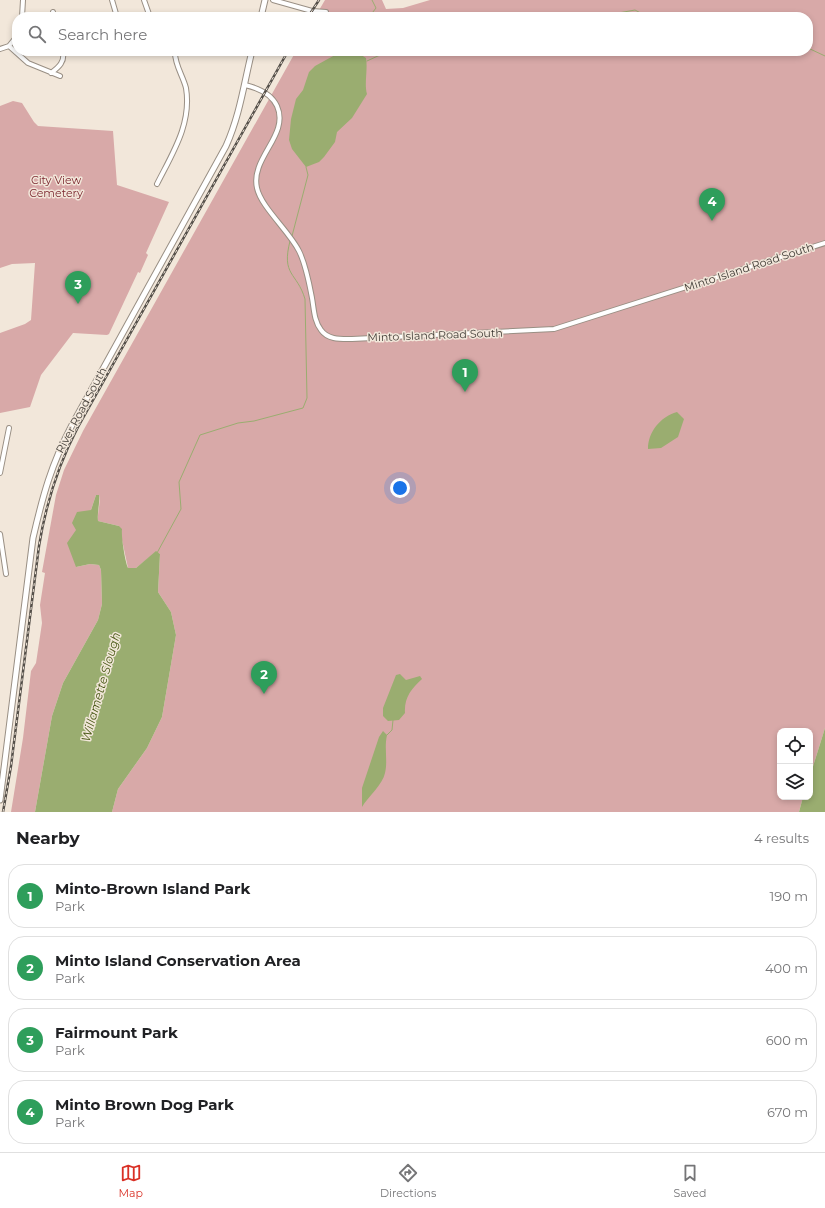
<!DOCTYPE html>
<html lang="en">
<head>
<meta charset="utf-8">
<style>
  body { margin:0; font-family:Montserrat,sans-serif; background:#f2f2f2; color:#202124 }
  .controls { position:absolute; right:12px; bottom:12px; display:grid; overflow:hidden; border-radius:8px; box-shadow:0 2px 6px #0003 }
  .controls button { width:36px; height:36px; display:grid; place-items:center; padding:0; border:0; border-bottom:1px solid #e0e0e0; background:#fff; color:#202124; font:20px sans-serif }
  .you { position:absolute; left:400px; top:488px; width:14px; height:14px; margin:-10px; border:3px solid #fff; border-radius:50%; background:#1a73e8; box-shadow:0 0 0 6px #1a73e833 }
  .badge { display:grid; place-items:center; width:26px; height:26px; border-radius:50%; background:#d93025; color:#fff; font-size:13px; font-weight:700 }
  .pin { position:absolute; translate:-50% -33px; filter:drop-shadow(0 1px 2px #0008) }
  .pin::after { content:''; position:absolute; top:21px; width:14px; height:12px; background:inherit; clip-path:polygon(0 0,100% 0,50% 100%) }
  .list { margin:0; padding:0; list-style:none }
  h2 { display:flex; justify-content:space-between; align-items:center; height:52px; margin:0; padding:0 16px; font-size:17px }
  h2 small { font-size:13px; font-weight:400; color:#757577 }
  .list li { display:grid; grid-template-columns:26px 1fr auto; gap:12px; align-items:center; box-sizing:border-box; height:64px; margin:0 8px 8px; padding:0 8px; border:1px solid #e0e0e0; border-radius:16px }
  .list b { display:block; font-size:15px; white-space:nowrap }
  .list p { margin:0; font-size:13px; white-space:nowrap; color:#757577 }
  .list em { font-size:13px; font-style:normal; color:#757577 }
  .icon { flex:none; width:22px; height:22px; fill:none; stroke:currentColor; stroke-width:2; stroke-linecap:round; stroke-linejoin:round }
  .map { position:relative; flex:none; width:825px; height:812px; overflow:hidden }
  .search { position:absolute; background:#fff; box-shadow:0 2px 6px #0003; left:12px; right:12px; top:12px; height:44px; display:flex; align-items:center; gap:10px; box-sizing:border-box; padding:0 14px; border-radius:16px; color:#757577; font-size:15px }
  .sheet { height:340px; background:#fff }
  nav { display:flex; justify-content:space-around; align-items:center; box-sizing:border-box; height:56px; border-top:1px solid #e0e0e0; background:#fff; font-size:11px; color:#757577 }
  nav a { display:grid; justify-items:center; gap:2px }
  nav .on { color:#d93025 }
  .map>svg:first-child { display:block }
</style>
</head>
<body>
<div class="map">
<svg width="825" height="812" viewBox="0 0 825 812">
  <rect width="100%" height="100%" fill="#f2e7da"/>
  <path fill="#d8a9a8" d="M325,0h57l4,9 17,-1 27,-8h395v728l-15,48v-45h-30v66h23l-4,15h-687l6,-23 29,-41 15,-31 14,-82 -5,-23 -13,-20 2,-38 -4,-2 -20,16h-8l-9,-42 -21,-5c-1,-9 3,-17 1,-26h-3l-5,15 -15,20v37l14,-3 9,1 2,5 1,34 -4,16 -35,63 -11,33 -17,96h-24l12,-74 8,-67 5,-8 6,-40 -2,-18 5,-32 -3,-1 14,-77 8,-25 19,-39 213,-380h512v-34h-493z
    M13,101l9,2 12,19 4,4 75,5 4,54 52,17 -23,51 2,2 -8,18 -2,-1 -29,62 -2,1 -34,-2 -32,42 -11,32 -30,6v-80l25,-9 6,-4 4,-57 -23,1 -12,4v-162z"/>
  <path fill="#9aad70" d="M358,53l8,5c2,12 -2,26 1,36l-15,24 -15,14 -2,10 -11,15 -5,5 -13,5 -14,-18 -3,-9 2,-21 5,-20 7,-9 6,-18 6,-6 20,-11z
    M677,412l7,7 -6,18 -17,11 -13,1c0,-17 12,-32 29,-37z
    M96,495h3c1,9 -2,17 -1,26l21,5 3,3c-1,7 3,32 6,39h8l20,-17 4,3 -2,38 13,20 5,23 -14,82 -15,31 -29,41 -6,23h-77l17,-96 11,-33 35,-63 4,-16 -1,-34 -2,-5 -9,-1 -14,3 -9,-24 9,-13 -4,-7 5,-11 14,-2z
    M400,674l6,6 14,-4 2,3c-11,10 -18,19 -17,34l-6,7 -11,1 -5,-5v-8l13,-33z
    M825,728v84h-26l4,-15h7v-21z
    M383,731l4,4c-3,14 1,25 -2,38 -2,11 -17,24 -23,34v-19l17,-51z"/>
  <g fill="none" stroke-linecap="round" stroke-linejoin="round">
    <path stroke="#9aad70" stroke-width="1" d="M369,17l7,-9 -4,-8
      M480,17l13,-3 58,3
      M558,17h12
      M588,17l8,-2h11l28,-5 13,7
      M808,48l17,8
      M380,55l13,-4
      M367,61l13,-6 -2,-4
      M292,236l16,-61 -2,-8
      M157,553l24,-44 -2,-27 21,-47 38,-12 16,-2 49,-13 4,-10 -2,-99c-8,-27 -24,-23 -15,-58
      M387,735l5,-5 1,-10"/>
    <defs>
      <path id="minor" d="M112,0l5,17
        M144,0l6,17
        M273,0l39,11 14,1
        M53,12l1,5
        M22,17l1,-17
        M9,46l19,17 32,13
        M0,49l9,-3 8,-10
        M51,73c8,-6 14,-11 12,-22
        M245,85c13,3 26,8 32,21 13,29 -27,52 -20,82 4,19 32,43 42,63 7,14 10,31 13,47 2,11 2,23 9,32 7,10 20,9 31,9l202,-10 271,-86
        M157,184c15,-30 35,-60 29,-96 -3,-12 -11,-23 -11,-35l-2,-2
        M0,473l9,-45
        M0,534l6,40"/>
      <path id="major" d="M261,17l4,-17
        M0,800l33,-262c10,-43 18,-73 39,-113l154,-279c14,-31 18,-63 26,-95"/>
    </defs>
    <use href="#minor" stroke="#998f84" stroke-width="6"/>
    <use href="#major" stroke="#998f84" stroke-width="7"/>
    <use href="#minor" stroke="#fff" stroke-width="4"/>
    <use href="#major" stroke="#fff" stroke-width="5"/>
    <defs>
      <path id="rail" d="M308,17l11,-17
        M3,812l8,-46 28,-220c7,-43 19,-81 39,-119l210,-376"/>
    </defs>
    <use href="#rail" stroke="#544f49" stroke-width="2.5"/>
    <use href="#rail" stroke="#f2e7da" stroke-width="1" stroke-dasharray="3" stroke-linecap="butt"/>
  </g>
  <g text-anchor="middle" stroke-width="3" stroke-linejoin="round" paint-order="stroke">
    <g font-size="11" fill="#7c2830" stroke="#f2e7da">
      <text x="56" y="184">City View<tspan x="56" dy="13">Cemetery</tspan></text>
    </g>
    <g font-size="11" fill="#3e3a35" stroke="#f2e7da">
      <text transform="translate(749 267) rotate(-18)" y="4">Minto Island Road South</text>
      <text transform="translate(435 335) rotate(-2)" y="4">Minto Island Road South</text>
      <text transform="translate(81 410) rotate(-62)" y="4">River Road South</text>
    </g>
    <g font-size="12" font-style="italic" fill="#465612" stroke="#f2e7da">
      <text transform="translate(101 687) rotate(-74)" y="4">Willamette Slough</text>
    </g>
  </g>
</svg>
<div class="controls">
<button><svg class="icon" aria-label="locate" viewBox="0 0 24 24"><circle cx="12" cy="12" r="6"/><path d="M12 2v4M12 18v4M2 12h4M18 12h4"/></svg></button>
<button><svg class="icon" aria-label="layers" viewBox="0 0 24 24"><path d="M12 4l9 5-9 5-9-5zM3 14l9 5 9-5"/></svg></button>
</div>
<div class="you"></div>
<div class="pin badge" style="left:465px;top:392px;background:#2e9e5b">1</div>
<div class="pin badge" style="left:264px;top:694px;background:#2e9e5b">2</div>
<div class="pin badge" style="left:78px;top:304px;background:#2e9e5b">3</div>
<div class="pin badge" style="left:712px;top:221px;background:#2e9e5b">4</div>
<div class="search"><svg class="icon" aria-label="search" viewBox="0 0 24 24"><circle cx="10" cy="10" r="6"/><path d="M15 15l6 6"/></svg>Search here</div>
</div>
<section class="sheet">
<h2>Nearby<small>4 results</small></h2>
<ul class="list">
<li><span class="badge" style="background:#2e9e5b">1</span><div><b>Minto-Brown Island Park</b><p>Park</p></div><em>190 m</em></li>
<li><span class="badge" style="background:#2e9e5b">2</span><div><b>Minto Island Conservation Area</b><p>Park</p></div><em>400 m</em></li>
<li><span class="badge" style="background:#2e9e5b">3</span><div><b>Fairmount Park</b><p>Park</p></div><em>600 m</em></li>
<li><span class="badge" style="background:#2e9e5b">4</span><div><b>Minto Brown Dog Park</b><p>Park</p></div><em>670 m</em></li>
</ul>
</section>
<nav>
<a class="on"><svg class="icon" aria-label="map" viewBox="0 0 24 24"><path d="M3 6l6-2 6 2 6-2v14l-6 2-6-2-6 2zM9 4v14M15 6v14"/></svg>Map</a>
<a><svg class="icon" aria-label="directions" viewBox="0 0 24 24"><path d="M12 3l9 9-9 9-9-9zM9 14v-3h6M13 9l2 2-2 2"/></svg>Directions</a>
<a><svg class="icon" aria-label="saved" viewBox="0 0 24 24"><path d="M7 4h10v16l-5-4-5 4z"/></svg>Saved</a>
</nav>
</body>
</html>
